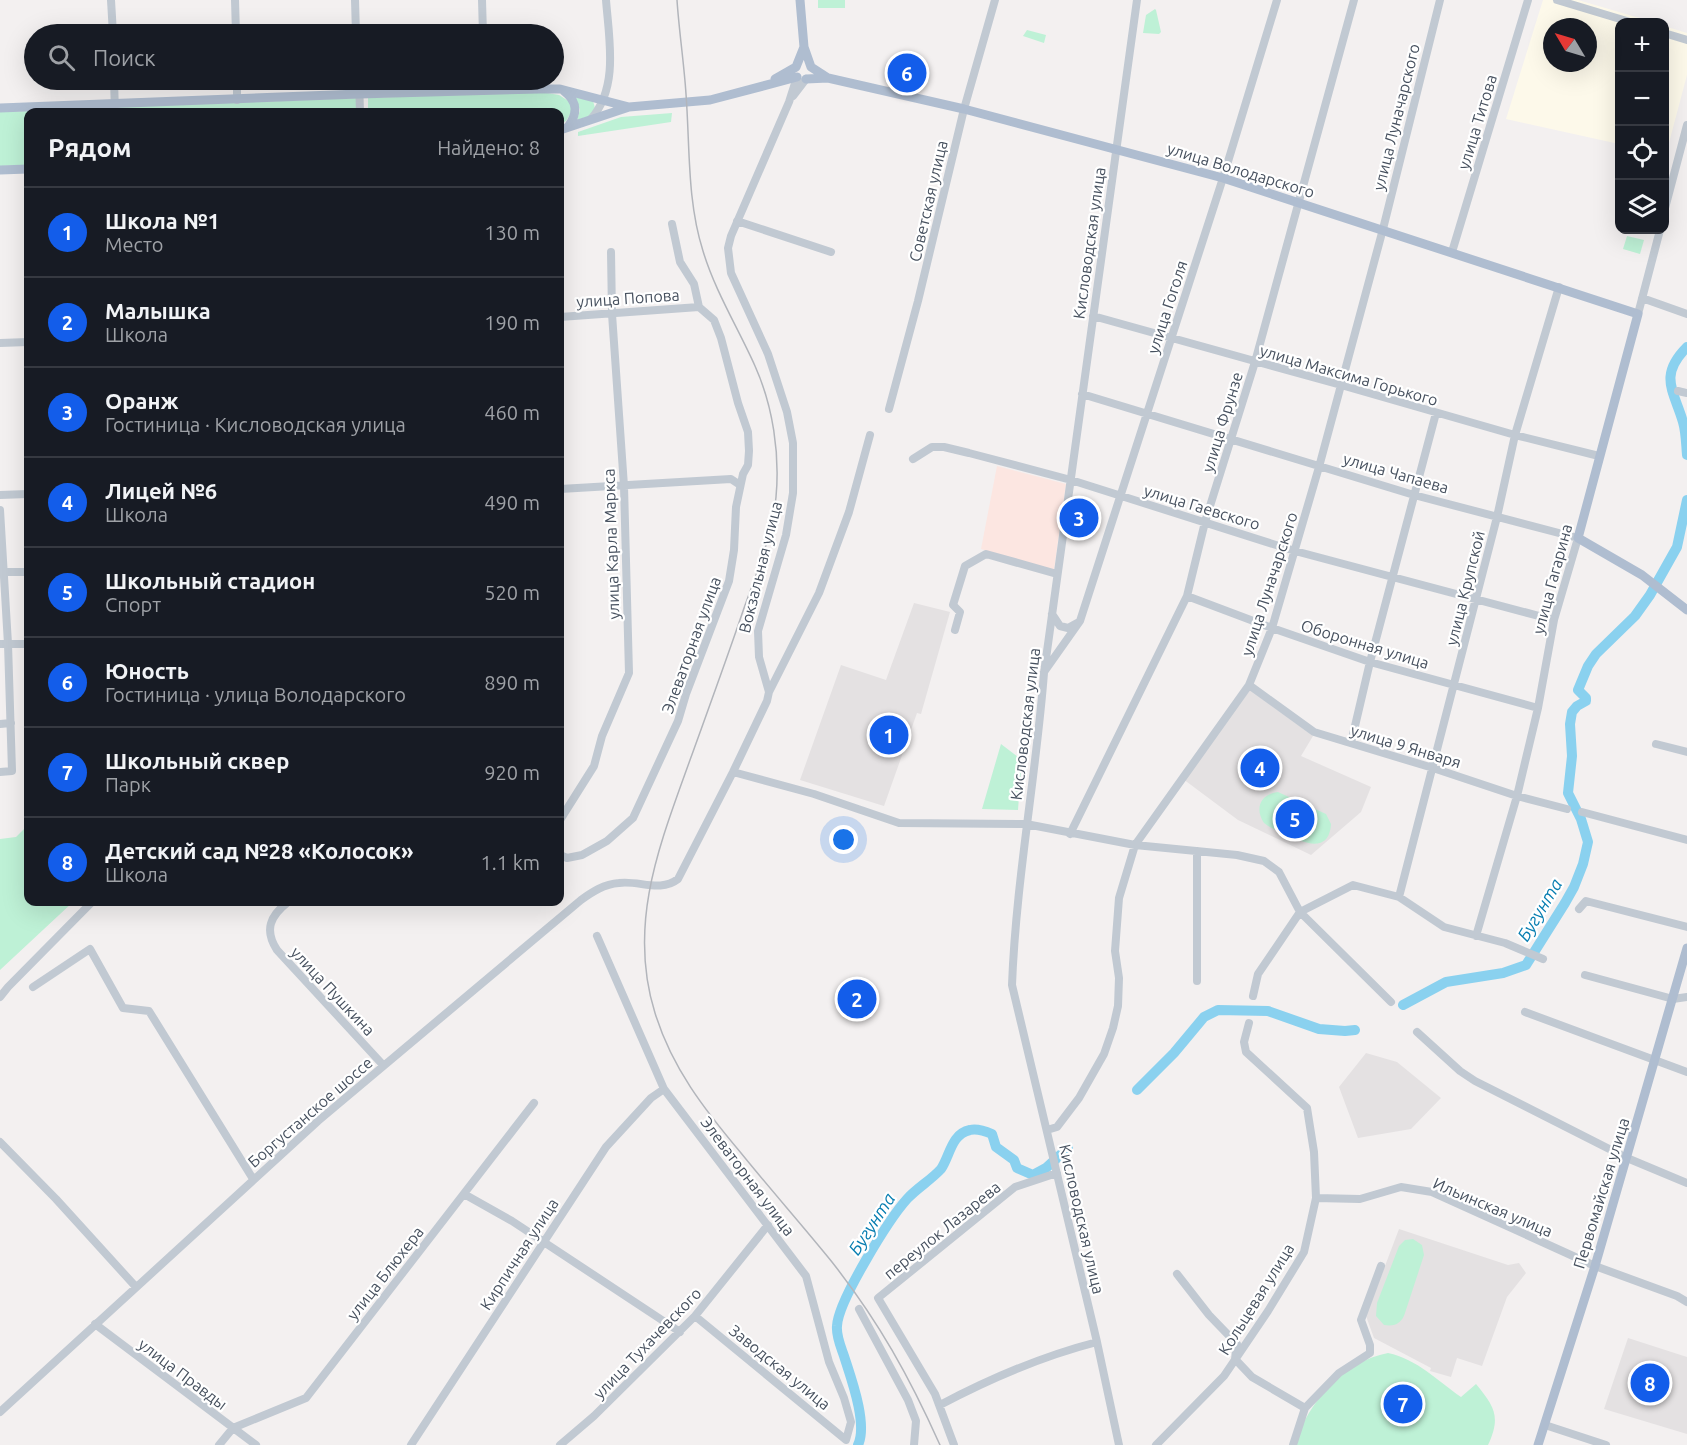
<!DOCTYPE html>
<html lang="ru">
<head>
<meta charset="utf-8">
<style>
  body { margin:0; font-family:Ubuntu,sans-serif; background:#242831; color:#f1f3f6 }
  .controls { position:absolute; right:18px; top:18px; display:grid; overflow:hidden; border-radius:12px; box-shadow:0 6px 24px #0002 }
  .controls button { width:54px; height:54px; display:grid; place-items:center; padding:0; border:0; border-bottom:2px solid #363941; background:#171b24; color:#f1f3f6; font:30px sans-serif }
  .compass { position:absolute; left:1543px; top:18px; width:54px; height:54px; border-radius:50%; background:#171b24; box-shadow:0 6px 24px #0002; rotate:308deg }
  .you { position:absolute; left:844px; top:840px; width:21px; height:21px; margin:-15px; border:4px solid #fff; border-radius:50%; background:#1a73e8; box-shadow:0 0 0 9px #1a73e833 }
  .badge { display:grid; place-items:center; width:39px; height:39px; border-radius:50%; background:#135dea; color:#fff; font-size:20px; font-weight:700 }
  .pin { position:absolute; translate:-50% -50%; border:3px solid #fff; box-shadow:0 2px 6px #0006 }
  .list { margin:0; padding:0; list-style:none }
  h2 { display:flex; justify-content:space-between; align-items:center; height:78px; margin:0; padding:0 24px; font-size:26px }
  h2 small { font-size:20px; font-weight:400; color:#9ea1a6 }
  .list li { display:grid; grid-template-columns:39px 1fr auto; gap:18px; align-items:center; box-sizing:border-box; height:90px; padding:0 24px; border-top:2px solid #363941 }
  .list b { display:block; font-size:22px; white-space:nowrap }
  .list p { margin:0; font-size:20px; white-space:nowrap; color:#9ea1a6 }
  .list em { font-size:20px; font-style:normal; color:#9ea1a6 }
  .icon { flex:none; width:33px; height:33px; fill:none; stroke:currentColor; stroke-width:2; stroke-linecap:round; stroke-linejoin:round }
  .map { position:relative; flex:none; width:1687px; height:1445px; overflow:hidden }
  .search { position:absolute; background:#171b24; box-shadow:0 6px 24px #0002; left:24px; top:24px; width:540px; height:66px; display:flex; align-items:center; gap:15px; box-sizing:border-box; padding:0 21px; border-radius:33px; color:#9ea1a6; font-size:22px }
  .panel { position:absolute; background:#171b24; box-shadow:0 6px 24px #0002; left:24px; top:108px; width:540px; height:798px; border-radius:12px }
  .map>svg:first-child { display:block }
</style>
</head>
<body>
<div class="map">
<svg width="1687" height="1445" viewBox="0 0 1687 1445">
  <rect width="100%" height="100%" fill="#f3f0f0"/>
  <path fill="#fdf9ea" fill-rule="evenodd" d="M1543,0h35l75,22h-33l-1,122 -113,-25zM1552,27h36v36h-36z
    M1664,26l23,7v42l-21,79z"/>
  <path fill="#e4e1e2" d="M914,603l36,9 -29,102 -4,-1 -33,93 -84,-26 41,-115 45,15z
    M1250,690l63,46 -12,20 70,31 -10,25 -50,43 -73,-35 -55,-41z
    M1366,1053l31,9 44,36 -30,31 -53,9 -19,-51z
    M1399,1229l109,36 11,-2 7,10 -19,24 -25,69 -25,-8 -6,19 -21,-6 1,-3 -57,-30 -8,-22z
    M1628,1338l59,19v77l-83,-25z"/>
  <path fill="#fce6e1" d="M997,466l69,18 -12,86 -73,-21z"/>
  <path fill="#bef1d6" d="M818,0h27v8h-27z
    M1155,9l1,1 5,22 -2,2 -16,-1 3,-18z
    M1027,30l19,5 -2,8 -21,-7z
    M542,92l17,3 11,7 2,9 -6,10 -6,3v-12h-192v-14z
    M575,97l18,4 2,7 -2,7 -16,5 3,-10z
    M357,98v14h-238v-5z
    M111,108v4h-83v53l-28,1v-54z
    M672,113l-1,9 -93,14v-4l43,-15z
    M1627,236l17,4 -4,14 -17,-5z
    M1001,744l17,13 3,13 -3,40 -36,-1z
    M1278,792l48,22 5,10c-2,31 -29,18 -45,10 -8,-3 -16,-6 -22,-11 -10,-15 -3,-29 14,-31z
    M28,825v77h45l-73,68v-131l16,-2z
    M1413,1239l9,6 2,10 -19,58c-3,10 -10,14 -21,12l-8,-9 1,-13 22,-57 6,-6z
    M1388,1353c29,6 50,28 73,44l15,-13c19,23 25,33 12,61h-193c12,-42 49,-84 93,-92z"/>
  <g fill="none" stroke-linecap="round" stroke-linejoin="round">
    <path stroke="#8ad1ef" stroke-width="10" d="M1687,347c-29,29 -13,44 -4,75 3,10 3,22 4,33
      M1403,1005l43,-23 57,-9 23,-8 39,-62 9,-16 9,-23 5,-22 -7,-23 -13,-26 4,-37 -2,-32 2,-12 5,-6 9,-5v-3l-8,-8 10,-24 8,-12 39,-38 15,-21 27,-48 10,-47
      M1137,1090l37,-37 30,-36 14,-7 50,1 51,18 26,2 10,-1
      M858,1445c10,-21 -7,-67 -14,-89 -3,-9 -8,-20 -7,-30 1,-25 52,-107 70,-127 10,-11 24,-19 34,-30 9,-13 10,-35 29,-39 7,-2 15,1 22,4l4,13 18,13 3,8 16,7 13,-7 22,-20"/>
    <path stroke="#c1c9d2" stroke-width="8" d="M111,0l2,34
      M235,0l1,34
      M355,0l1,34
      M482,0l1,34
      M1557,0l73,22
      M1664,33l23,7
      M114,80l1,32
      M237,80v20
      M359,80l1,32
      M485,80v10
      M793,96l13,-17
      M591,119c28,-32 18,-80 15,-119
      M1664,212l23,-87
      M737,221l94,31
      M1452,252l76,-252
      M1642,298l45,16
      M1638,314l22,-84
      M1093,316l248,69 174,50 84,21
      M560,317l139,-10
      M0,343l28,-1
      M1678,391l9,2
      M1082,394l332,101 164,43 -24,82 -16,88 -21,88 -41,140
      M889,409l29,-108 46,-192 31,-109
      M913,459l19,-12h12l25,6 102,27 224,71 259,69
      M560,489l171,-10 9,6
      M0,495l28,-1
      M0,510l8,134 4,127 -12,1
      M0,572h28
      M1187,596l85,32 98,34 168,46
      M1052,614l8,12 8,2 11,-6
      M955,630l5,-18 -7,-7 12,-39 21,-12 71,20
      M0,644h28
      M1044,672l36,-51 143,-443 54,-178
      M1249,685l65,47 119,36 84,28 50,13
      M769,692l50,-99 30,-81 21,-77
      M0,724l11,-1
      M1351,743l19,-81 66,-249
      M1656,744l31,8
      M733,772l81,22 85,29 127,1 109,21 102,10 27,6 15,11 21,40 91,90
      M1582,812l105,28
      M560,820l34,-54 8,-30 27,-63 -5,-187 -12,-172 -1,-62
      M1070,834l117,-238 18,-74 50,-160 99,-362
      M560,855l7,3 15,-3 25,-14 26,-23 45,-97 8,-27 43,-113 5,-31 2,-43 7,-33 5,-9 1,-14 -1,-19 -10,-29 -17,-65 -7,-18 -15,-13 -5,-23 -14,-22 -8,-38
      M1399,897l98,-380 18,-82 44,-148
      M288,902c-18,14 -24,28 -11,48l106,115
      M1579,909l7,-8 101,26
      M597,936l67,153 142,187 23,86 15,36 7,24 -5,18 -151,-124
      M1585,975l88,24 14,-2
      M1197,981v-130
      M33,987l57,-38 33,59 26,3 104,168
      M1253,996l5,-22 42,-62 53,-27 46,12 45,30 61,16 38,16
      M0,997l8,-10 84,-85
      M1525,1012l162,60
      M1417,1032l43,39 15,10 152,77 60,25
      M1047,1130l10,-3 22,-29 25,-44 9,-26 5,-22 1,-28 -4,-27 4,-53 16,-53 114,-160 23,-57 47,-161 64,-238 57,-229
      M0,1142l56,57 80,88
      M464,1194l48,27 168,111
      M1316,1198l44,1 41,-12 31,5 163,74 82,30 10,6
      M1177,1274l32,41 28,29 -2,15 17,18 53,31 34,-35 31,-20v-8l-9,-25 20,-54
      M859,1309l49,91 8,21 -2,24
      M95,1324l161,121
      M940,1405c49,-26 103,-49 157,-63
      M0,1412l318,-291 263,-221c11,-8 23,-16 38,-17 20,-3 41,10 59,-4l55,-107 34,-71 2,-9 -10,-35 -1,-26 28,-96 7,-42v-50l-6,-31 -19,-58 -37,-81 -3,-25 3,-12 58,-134 8,-25
      M1545,1425l61,20
      M219,1445l14,-17 73,-30 228,-295
      M411,1445l195,-298 45,-49 13,-9
      M560,1445l34,-29 101,-100 73,-91
      M954,1445l-19,-51 -57,-96 137,-111 42,-14
      M1119,1445l-22,-103 -85,-357c4,-105 24,-208 32,-312l93,-673
      M1156,1445l68,-69 44,-65 36,-59 12,-54 -2,-46 -7,-44 -61,-56 -2,-10 5,-19
      M1293,1445l12,-37"/>
    <path stroke="#afbdd0" stroke-width="9" d="M800,0l4,47 7,20 17,11
      M775,79l21,-12 8,-20
      M806,79l22,-1 136,31 259,69 415,136 -60,224 64,37 45,35
      M564,91c14,11 14,22 4,36
      M0,108l359,-14 180,-5h21l69,18
      M560,130l69,-23 81,-7 87,-23
      M0,170l28,-1
      M1538,1445l57,-179 92,-318"/>
    <path stroke="#b2b5bb" stroke-width="1.5" d="M677,0c2,31 7,63 9,94 4,53 1,107 17,157 12,40 35,77 52,115 18,40 25,88 21,131 -4,40 -20,77 -33,114 -17,50 -35,99 -53,149 -30,84 -63,163 -35,253 17,55 49,96 86,140 30,37 61,72 91,109 47,60 77,114 108,183"/>
  </g>
  <g text-anchor="middle" stroke-width="4.5" stroke-linejoin="round" paint-order="stroke">
    <g font-size="16" fill="#47515f" stroke="#fff">
      <text transform="translate(1396 117) rotate(-76)" y="6">улица Луначарского</text>
      <text transform="translate(1477 122) rotate(-73)" y="6">улица Титова</text>
      <text transform="translate(1241 170) rotate(17)" y="6">улица Володарского</text>
      <text transform="translate(928 201) rotate(-77)" y="6">Советская улица</text>
      <text transform="translate(1089 243) rotate(-82)" y="6">Кисловодская улица</text>
      <text transform="translate(628 298) rotate(-4)" y="6">улица Попова</text>
      <text transform="translate(1167 307) rotate(-72)" y="6">улица Гоголя</text>
      <text transform="translate(1349 375) rotate(16)" y="6">улица Максима Горького</text>
      <text transform="translate(1222 422) rotate(-73)" y="6">улица Фрунзе</text>
      <text transform="translate(1396 473) rotate(16)" y="6">улица Чапаева</text>
      <text transform="translate(1202 507) rotate(17)" y="6">улица Гаевского</text>
      <text transform="translate(611 544) rotate(-92)" y="6">улица Карла Маркса</text>
      <text transform="translate(760 567) rotate(-76)" y="6">Вокзальная улица</text>
      <text transform="translate(1552 579) rotate(-75)" y="6">улица Гагарина</text>
      <text transform="translate(1269 584) rotate(-72)" y="6">улица Луначарского</text>
      <text transform="translate(1465 588) rotate(-76)" y="6">улица Крупской</text>
      <text transform="translate(1365 644) rotate(17)" y="6">Оборонная улица</text>
      <text transform="translate(691 645) rotate(-70)" y="6">Элеваторная улица</text>
      <text transform="translate(1025 724) rotate(-83)" y="6">Кисловодская улица</text>
      <text transform="translate(1406 746) rotate(17)" y="6">улица 9 Января</text>
      <text transform="translate(333 991) rotate(47)" y="6">улица Пушкина</text>
      <text transform="translate(310 1112) rotate(-41)" y="6">Боргустанское шоссе</text>
      <text transform="translate(748 1176) rotate(53)" y="6">Элеваторная улица</text>
      <text transform="translate(1601 1193) rotate(-73)" y="6">Первомайская улица</text>
      <text transform="translate(1493 1207) rotate(23)" y="6">Ильинская улица</text>
      <text transform="translate(1082 1219) rotate(77)" y="6">Кисловодская улица</text>
      <text transform="translate(942 1230) rotate(-39)" y="6">переулок Лазарева</text>
      <text transform="translate(519 1254) rotate(-57)" y="6">Кирпичная улица</text>
      <text transform="translate(385 1273) rotate(-52)" y="6">улица Блюхера</text>
      <text transform="translate(1256 1299) rotate(-58)" y="6">Кольцевая улица</text>
      <text transform="translate(647 1343) rotate(-46)" y="6">улица Тухачевского</text>
      <text transform="translate(780 1367) rotate(39)" y="6">Заводская улица</text>
      <text transform="translate(183 1374) rotate(37)" y="6">улица Правды</text>
    </g>
    <g font-size="18" font-style="italic" fill="#087eb1" stroke="#fff">
      <text transform="translate(1540 910) rotate(-59)" y="6">Бугунта</text>
      <text transform="translate(872 1224) rotate(-57)" y="6">Бугунта</text>
    </g>
  </g>
</svg>
<div class="controls">
<button>+</button>
<button>−</button>
<button><svg class="icon" aria-label="locate" viewBox="0 0 24 24"><circle cx="12" cy="12" r="6"/><path d="M12 2v4M12 18v4M2 12h4M18 12h4"/></svg></button>
<button><svg class="icon" aria-label="layers" viewBox="0 0 24 24"><path d="M12 4l9 5-9 5-9-5zM3 14l9 5 9-5"/></svg></button>
</div>
<svg class="compass" viewBox="-18 -18 36 36"><path d="M0-13l5 13h-10z" fill="#e53935"/><path d="M0 13l5-13h-10z" fill="#9ea1a6"/></svg>
<div class="you"></div>
<div class="pin badge" style="left:889px;top:735px">1</div>
<div class="pin badge" style="left:857px;top:999px">2</div>
<div class="pin badge" style="left:1079px;top:518px">3</div>
<div class="pin badge" style="left:1260px;top:768px">4</div>
<div class="pin badge" style="left:1295px;top:819px">5</div>
<div class="pin badge" style="left:907px;top:73px">6</div>
<div class="pin badge" style="left:1403px;top:1404px">7</div>
<div class="pin badge" style="left:1650px;top:1383px">8</div>
<div class="search"><svg class="icon" aria-label="search" viewBox="0 0 24 24"><circle cx="10" cy="10" r="6"/><path d="M15 15l6 6"/></svg>Поиск</div>
<section class="panel">
<h2>Рядом<small>Найдено: 8</small></h2>
<ul class="list">
<li><span class="badge">1</span><div><b>Школа №1</b><p>Место</p></div><em>130 m</em></li>
<li><span class="badge">2</span><div><b>Малышка</b><p>Школа</p></div><em>190 m</em></li>
<li><span class="badge">3</span><div><b>Оранж</b><p>Гостиница · Кисловодская улица</p></div><em>460 m</em></li>
<li><span class="badge">4</span><div><b>Лицей №6</b><p>Школа</p></div><em>490 m</em></li>
<li><span class="badge">5</span><div><b>Школьный стадион</b><p>Спорт</p></div><em>520 m</em></li>
<li><span class="badge">6</span><div><b>Юность</b><p>Гостиница · улица Володарского</p></div><em>890 m</em></li>
<li><span class="badge">7</span><div><b>Школьный сквер</b><p>Парк</p></div><em>920 m</em></li>
<li><span class="badge">8</span><div><b>Детский сад №28 «Колосок»</b><p>Школа</p></div><em>1.1 km</em></li>
</ul>
</section>
</div>
</body>
</html>
